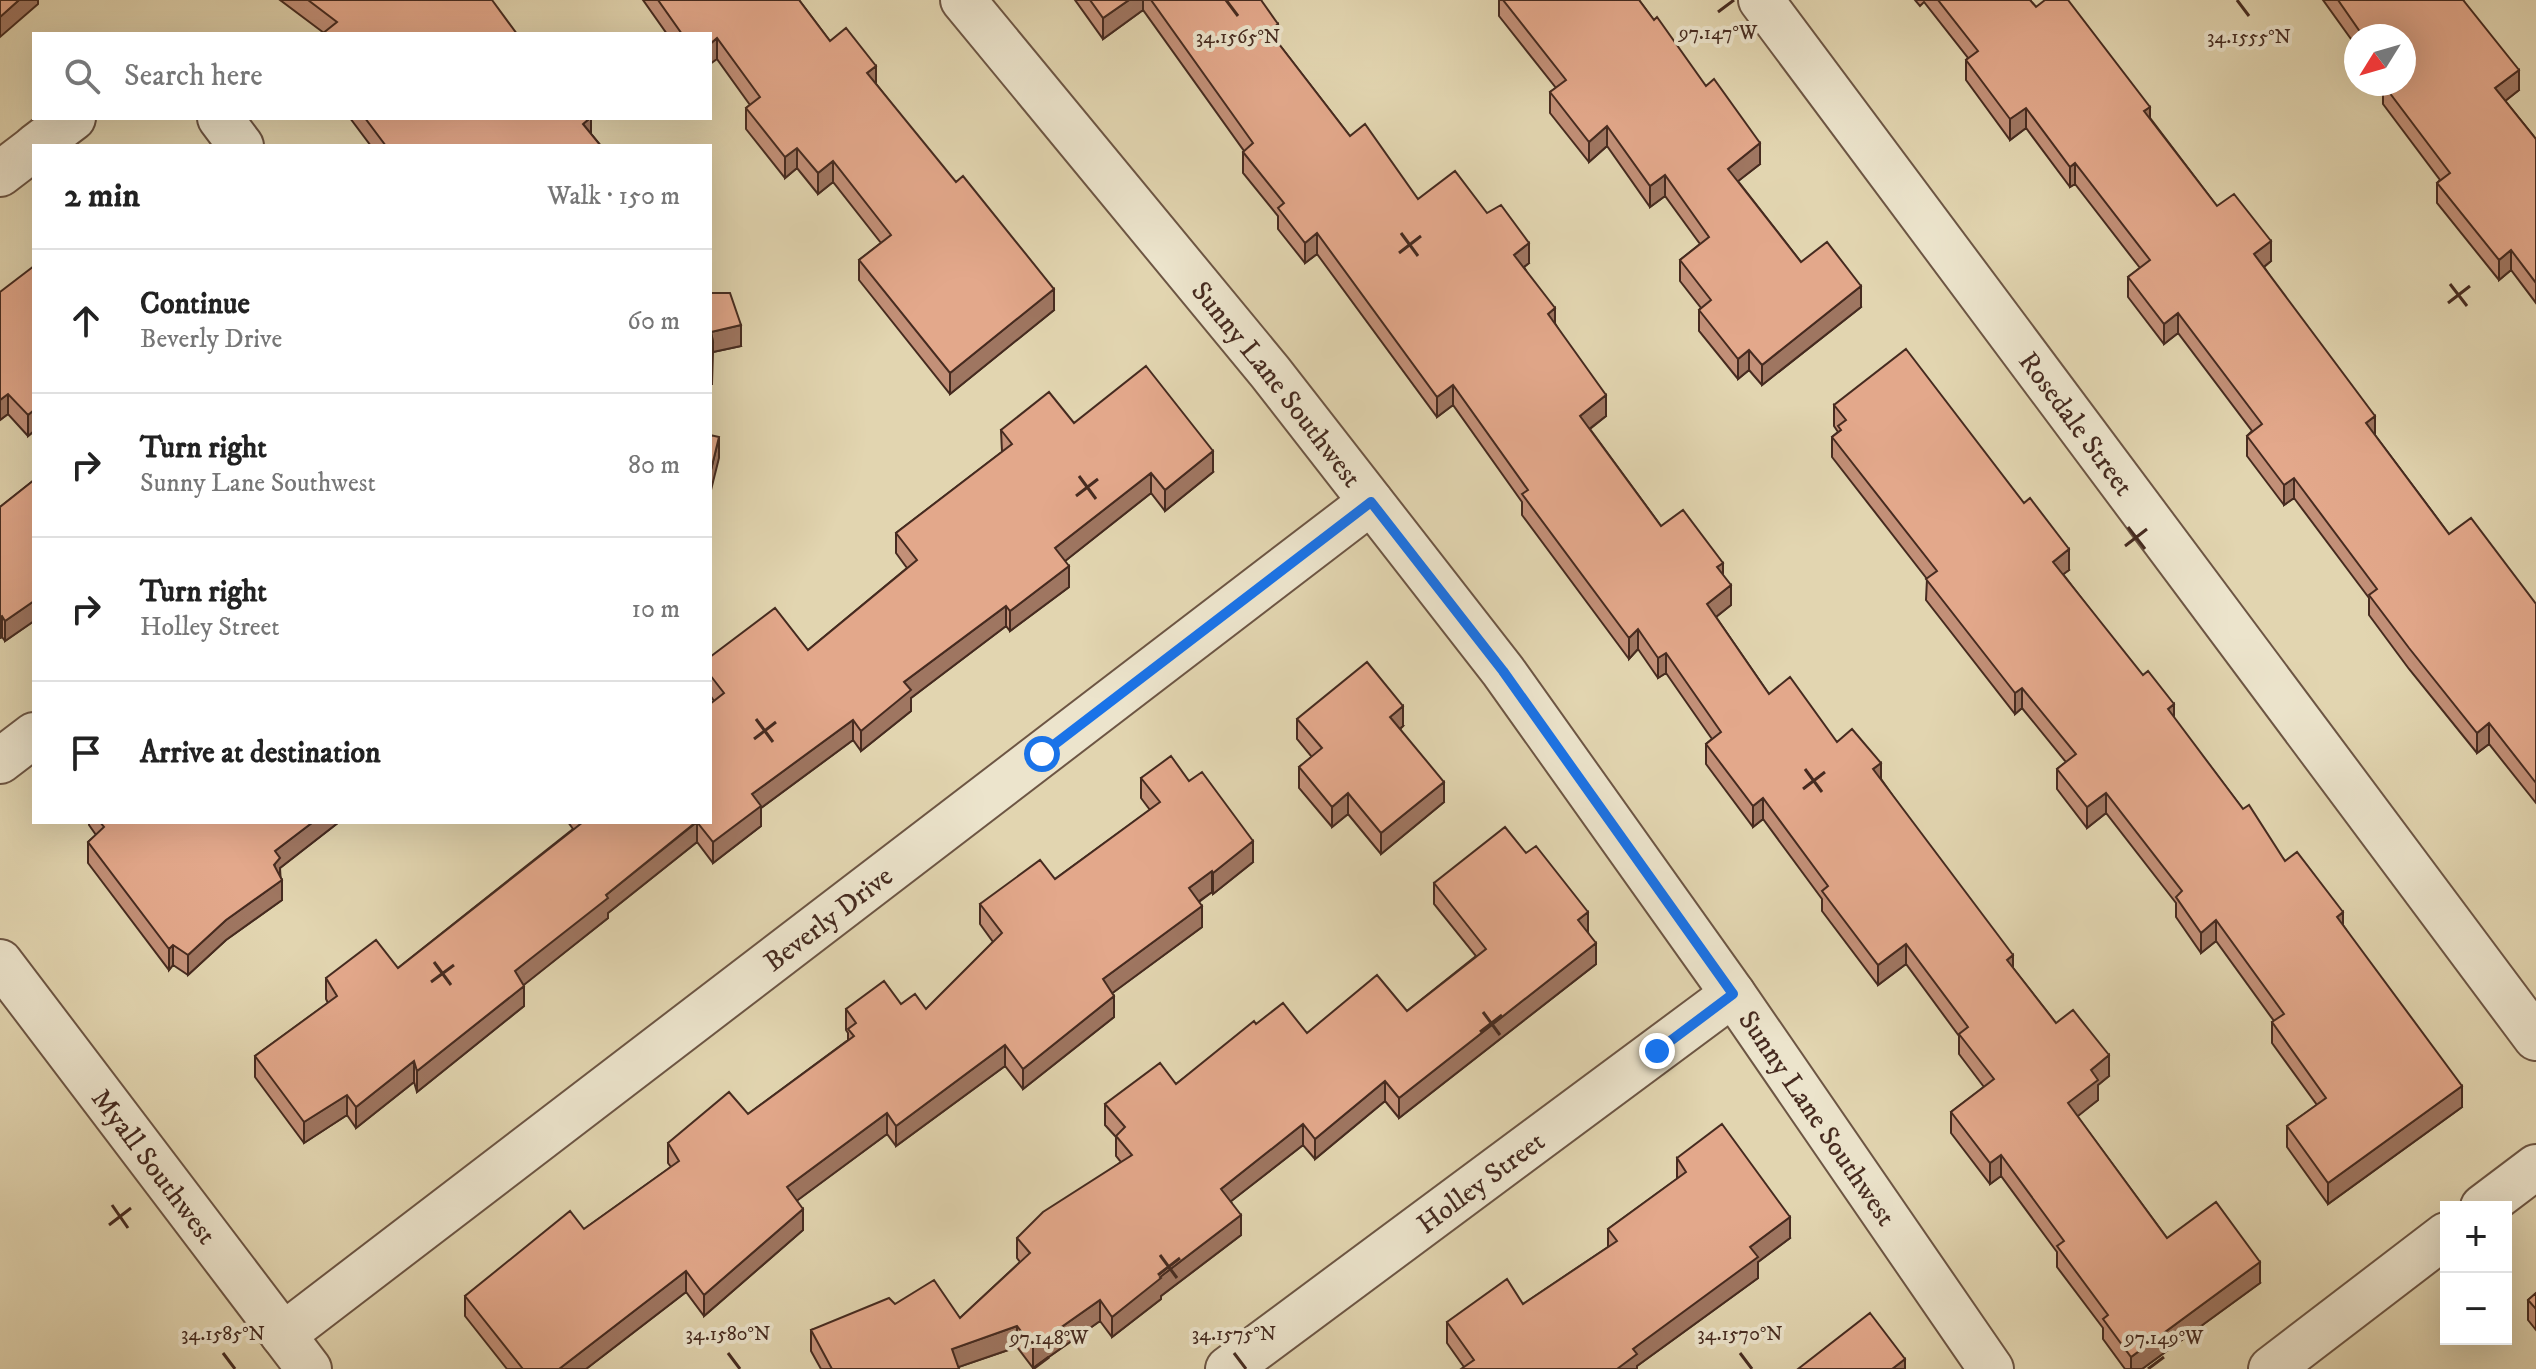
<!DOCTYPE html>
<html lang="en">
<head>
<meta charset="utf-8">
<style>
  body { margin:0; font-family:"IM FELL DW Pica",serif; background:#f6f6f6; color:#222 }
  .controls { position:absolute; right:24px; bottom:24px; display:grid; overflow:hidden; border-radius:0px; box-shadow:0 8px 32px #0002 }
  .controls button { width:72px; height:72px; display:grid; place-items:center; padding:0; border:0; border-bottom:2px solid #e0e0e0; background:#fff; color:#222; font:40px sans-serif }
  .compass { position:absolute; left:2344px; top:24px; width:72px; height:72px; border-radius:50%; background:#fff; box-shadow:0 8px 32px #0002; rotate:233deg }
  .stop { position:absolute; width:24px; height:24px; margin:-18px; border:6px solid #1a73e8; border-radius:50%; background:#fff }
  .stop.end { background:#1a73e8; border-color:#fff; box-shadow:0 2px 8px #0008 }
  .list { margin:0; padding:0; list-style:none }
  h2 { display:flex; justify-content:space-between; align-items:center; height:104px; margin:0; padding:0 32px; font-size:34px }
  h2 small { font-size:26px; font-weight:400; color:#767676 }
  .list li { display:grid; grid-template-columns:52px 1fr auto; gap:24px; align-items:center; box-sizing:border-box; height:144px; padding:0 32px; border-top:2px solid #e0e0e0 }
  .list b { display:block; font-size:30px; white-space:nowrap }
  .list p { margin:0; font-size:26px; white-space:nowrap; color:#767676 }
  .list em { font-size:26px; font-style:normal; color:#767676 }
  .icon { flex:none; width:44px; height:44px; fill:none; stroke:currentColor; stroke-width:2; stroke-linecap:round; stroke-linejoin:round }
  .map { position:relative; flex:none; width:2536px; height:1369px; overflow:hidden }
  .search { position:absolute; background:#fff; box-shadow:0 8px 32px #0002; left:32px; top:32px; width:680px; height:88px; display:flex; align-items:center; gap:20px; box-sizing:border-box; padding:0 28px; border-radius:0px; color:#767676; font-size:30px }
  .panel { position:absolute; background:#fff; box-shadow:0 8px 32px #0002; left:32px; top:144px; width:680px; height:680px; border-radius:0px }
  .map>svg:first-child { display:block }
</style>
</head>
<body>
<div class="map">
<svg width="2536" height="1369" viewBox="0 0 2536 1369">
  <rect width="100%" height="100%" fill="#e2d5b0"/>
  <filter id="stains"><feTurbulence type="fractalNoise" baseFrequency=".0025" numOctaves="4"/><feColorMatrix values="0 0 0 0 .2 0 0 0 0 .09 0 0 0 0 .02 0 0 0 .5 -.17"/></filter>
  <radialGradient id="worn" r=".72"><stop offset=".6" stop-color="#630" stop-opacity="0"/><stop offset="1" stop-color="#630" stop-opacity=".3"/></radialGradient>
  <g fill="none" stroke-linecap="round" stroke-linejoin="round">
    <defs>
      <g id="minor">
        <path id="s1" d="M963,0l307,372 233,299 230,323 258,375"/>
        <path id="s2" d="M1761,0l775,1038"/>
        <path d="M220,118l21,28"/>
        <path d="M36,146l37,-28"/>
        <path d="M0,174l34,-26"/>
        <path d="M0,761l34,-26"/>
        <path id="s3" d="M0,962l309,407"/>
        <path d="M2483,1207l53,-40"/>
        <path id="s4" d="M283,1335l1088,-833"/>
        <path id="s5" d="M1228,1369l505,-375"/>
        <path d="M2271,1369l175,-134"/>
      </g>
    </defs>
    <use href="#minor" stroke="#6d5644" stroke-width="48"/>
    <use href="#minor" stroke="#ece4cc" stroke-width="44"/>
  </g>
  <path fill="#c39078" stroke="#462b20" stroke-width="2" d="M280,0h212l-168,33z
    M643,0h156l31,41 46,43 178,226 -104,84 -91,-114v-20l22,-17 -48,-61 -15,12 -21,-26 -12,10 -39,-49v-21l4,-3 -33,-46 -7,-25h-43z
    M1075,0h186l17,43 72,93 68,63 69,14 42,50 -5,4 82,149 -16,13 71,97 62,49 8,30 -15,12 53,77 68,48 44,37 132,189 43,55 53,53 -11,9v15l-21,16 90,122 93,45 -118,86h-17l-22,-30v-11l-46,-61v-15l-56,-76 -11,8 -39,-51v-21l33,-25 -25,-33v-18l-53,-72 -28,21 -56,-74v-12l-59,-80 -10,8 -47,-63v-20l6,-5 -46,-66 -8,5 -20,-29 -9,10 -107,-144v-13l-69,-97 -16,12 -120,-163 -12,9 -27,-34v-13l-35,-43v-21l1,-1 -101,-141 -40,29z
    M1499,0h140l121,164 -22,17 63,81 60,45 -99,78 -13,-15 -11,9 -39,-48v-21l2,-2 -21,-27v-21l20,-16 -35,-48 -15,11 -43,-61 -18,16 -39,-49v-21l6,-4 -57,-72z
    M1915,0h115l6,7 114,111 67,88 54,55 -7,6 111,168 74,99 87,70v199l-47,-59 -12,9 -68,-84 -40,-54v-17l-75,-100 -10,7 -37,-49v-20l5,-5 -74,-98 -14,11 -36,-47v-20l12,-9 -65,-84 -5,3 -44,-59 -16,12 -44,-60v-20l2,-2 -44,-56 -4,4z
    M2323,0h140l56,90 -14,11 31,38v164l-25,-33 -12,10 -62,-77v-20l3,-3 -57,-76v-20h21v-48h-48v10z
    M350,118h241v16l10,12h-230z
    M34,266v165l-6,5 -20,-22 -8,6z
    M710,293l31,53 -28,6 -1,32h-2z
    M1834,405l235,165 -6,4 180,235 42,52 58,64 119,182 -134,97 -41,-57v-21l30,-21 -45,-62v-21l2,-1 -58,-80 -15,12 -25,-36v-14l-70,-90 -19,15 -30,-39v-20l9,-7 -44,-54 -7,6 -89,-114 1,-21 -95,-122v-20l6,-5 -4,-6z
    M1074,423l139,49 -48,39 -14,-18 -86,68 4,26 -59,44 -4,-5 -95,72v13l-50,40 -8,-11 -92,68v18l-48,37 -16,-21 -89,71v5l-85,67 1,21 -107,86 -3,-10 -58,46 -9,-13 -43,28 -49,-66v-21l73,-53 -2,-4v-21l72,-10 175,-139 -5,-7h142l4,-121 -4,-6v-38l98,-7 99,-82 -11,-15v-20l106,-81 -1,-22z
    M34,480v141l-29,20 -3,-4 -2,1v-131z
    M1297,719l106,7 -3,3 44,73 -63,52 -33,-40 -16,13 -33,-39v-21l13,-10 -15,-18z
    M1141,778l48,3 64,81 -40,32 -1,-2 -13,10 3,25 -90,66 2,24 -91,72 -18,-23 -109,80 -9,-12 -91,67 7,29 -99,86 -18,-24 -100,77h-79l-42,-53v-20l119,-67 87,-62 -3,-4v-20l80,-29 100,-74v-7l-2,-3v-21l55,-5 25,5 67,-67 -13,-18v-20l75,-25 95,-69 -9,-12z
    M89,822h250l-59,46 2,32 -56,40 -38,35 -15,-10 -4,5 -81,-107v-21l8,-7 -7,-10z
    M1434,883l154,49 8,32 -197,154 -14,-17 -70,58 -12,-14 -72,56 10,34 -80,61v3l-49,38 -12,-16 -67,47 -16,-21 -59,20 1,2h-138l-10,-18v-21l84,-26 65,14 60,-56 -3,-4v-20l104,-76 -5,-6v-19l-11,-12v-21l71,-20 80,-60 51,9 100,-22 69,-55 -42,-52z
    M1677,1158l113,80 -32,24v16l-121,88v3l-173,-2 -17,-24v-21l76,-18 85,-57v-18l69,-50z
    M2536,1293v37l-8,-10v-20z"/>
  <path fill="#9f7661" stroke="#462b20" stroke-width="2" d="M19,0h19v4l-38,33v-20z
    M1129,0h14v10l-40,29v-21z
    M1278,24v20l-9,-13z
    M717,38v21l-7,5v-20z
    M876,66v20l-9,-13z
    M2519,70v20l-24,19v-21z
    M2150,107v20l-6,-16z
    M2026,108v20l-16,12v-21z
    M590,118h1v20l-8,-14z
    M1607,126v20l-18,16v-20z
    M1760,143v21l-32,25v-20z
    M797,148v20l-12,10v-21z
    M833,161v21l-15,12v-21z
    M2075,163v21l-5,3v-20z
    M1665,175v21l-15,11v-21z
    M1317,233v21l-12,9v-20z
    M2271,241v20l-17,14v-21z
    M1529,243v20l-15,12v-20z
    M2511,250v20l-12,10v-20z
    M1861,286v21l-99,78v-20z
    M1054,289v21l-104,84v-21z
    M1555,308v21l-7,-15z
    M2178,313v20l-14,11v-20z
    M741,325v21l-28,6v-10l-2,-10z
    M1749,350v20l-11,9v-20z
    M712,363v21h-2v-20z
    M1453,385v20l-16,12v-20z
    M8,394v20l-8,6v-20z
    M1606,395v21l-26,20v-20z
    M34,410v21l-6,5v-21z
    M2375,416v21l-9,-14z
    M719,437v21l-9,36v-20z
    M1213,451v21l-48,39v-21z
    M1151,473v20l-96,76v-21z
    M2294,478v20l-10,7v-20z
    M2069,549v21l-16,12v-20z
    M1723,563v21l-6,-17z
    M1069,566v21l-59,44v-20z
    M1731,585v20l-24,19v-20z
    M34,601v20l-29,20v-20z
    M1006,606v20l-95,72v13l-50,40v-20l43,-49z
    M2,616v21l-2,1v-21z
    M1638,629v20l-9,10v-21z
    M1666,653v20l-8,5v-20z
    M2022,688v20l-7,6v-21z
    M2174,704v20l-6,-15z
    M1403,706v20l-13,11v-20z
    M853,720v20l-92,68v18l-48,37v-21l39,-48z
    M2489,723v21l-12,9v-20z
    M1881,763v21l-8,-15z
    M1444,782v20l-63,52v-21z
    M1348,793v21l-16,13v-20z
    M2106,793v20l-19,15v-21z
    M1763,798v21l-10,8v-21z
    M313,822h26l-59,46v11l-6,6 1,-34z
    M697,822v20l-89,71v5l-93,74v-21l91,-76z
    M1253,841v21l-40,32v-21z
    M1212,871v21l-23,16v-20z
    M282,880v20l-56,40 -38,35v-20l38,-35z
    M1202,906v21l-99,73v-21z
    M1588,912v20l-10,9v-21z
    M2343,912v20l-6,-15z
    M2216,920v21l-15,12v-20z
    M1596,943v21l-197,154v-20z
    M1906,944v20l-28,21v-20z
    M173,945v20l-4,5v-21z
    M2013,955v21l-6,-16z
    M524,986v20l-107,86v-21z
    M1114,996v21l-91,72v-20z
    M1005,1045v21l-109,80v-20z
    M2109,1055v21l-11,9v15l-30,24v-21l23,-33z
    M414,1061v21l-58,46v-21z
    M1385,1081v20l-70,58v-20z
    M2462,1086v21l-134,97v-21z
    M347,1095v20l-43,28v-21z
    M887,1113v21l-100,74v-21z
    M1303,1124v21l-82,64v-20z
    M2001,1155v21l-11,8v-21z
    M803,1209v21l-99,86v-21z
    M1241,1215v20l-80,61v3l-49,38v-20l48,-40z
    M1790,1217v21l-32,24v16l-121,88v3h-20l16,-20 117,-102z
    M2260,1262v21l-118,86h-11v-12z
    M686,1271v21l-100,77h-27z
    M1100,1300v21l-67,47v-21z
    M1017,1326v21l-64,22 -1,-20z
    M1905,1359v10h-13z"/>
  <path fill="#e3a88b" stroke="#462b20" stroke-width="2" d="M0,0h19l-19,17z
    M308,0h184l25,34h-195l15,-12z
    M658,0h141l31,41 16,-13 30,38 -9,7 89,109 7,-6 91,113 -104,84 -91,-113 32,-25 -58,-74 -15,12 -21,-25 -12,9 -39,-49 14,-11 -43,-59 -7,6v-10h-28z
    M1090,0h39l-26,18z
    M1151,0h110l17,24 -9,7 81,105 15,-12 53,75 37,-28 32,42 14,-8 28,38 -15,12 41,53 -7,6 58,81 -26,21 81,110 22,-16 40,53 -6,4 14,18 -24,19 62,90 21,-17 47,65 15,-13 29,34 -8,6 140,186 -6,5 49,63 17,-13 36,45 -18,15 7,10 -30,23 99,135 49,-36 44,60 -129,95 -28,-38 5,-4 -51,-69 7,-5 -63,-86 -11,8 -39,-51 43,-33 -35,-45 9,-7 -62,-83 -28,21 -56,-74 6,-5 -65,-88 -10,8 -47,-62 15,-12 -55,-79 -8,5 -20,-29 -9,9 -107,-144 6,-4 -75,-105 -16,12 -120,-164 -12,10 -27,-35 6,-5 -41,-51 10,-9z
    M1503,0h136l15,20 3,-3 49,69 8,-7 46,64 -32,26 73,93 26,-20 34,44 -99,79 -13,-15 -11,9 -39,-49 12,-10 -31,-40 29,-23 -44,-62 -15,11 -43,-60 -18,16 -39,-50 16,-12z
    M1938,0h92l6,7 9,-7h23l82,107 -6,4 73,95 17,-12 37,47 -17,13 121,162 -9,7 83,111 22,-16 65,86v179l-47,-60 -12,10 -68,-85 -40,-53 8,-6 -83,-111 -10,7 -37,-49 15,-12 -84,-111 -14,11 -36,-47 22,-17 -75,-97 -5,4 -44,-59 -16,11 -44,-59 12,-9z
    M2338,0h125l56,70 -24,18 41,51v144l-25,-33 -12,10 -62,-77 13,-10 -67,-89h21v-48h-41z
    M365,118h225l-7,6 18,22h-215z
    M34,266v144l-6,5 -20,-21 -8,6v-108z
    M710,293h20l11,32 -30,7 2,10 -3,1z
    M1906,349l118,154 6,-5 39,51 -16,13 90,113 5,-4 26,33 -6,5 75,100 6,-4 36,56 12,-9 46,60 -6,5 125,169 -134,97 -41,-57 39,-28 -54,-76 12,-8 -68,-94 -15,13 -25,-36 6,-6 -76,-98 -19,14 -30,-38 19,-15 -54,-66 -7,5 -89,-114 11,-8 -105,-134 9,-7 -3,-4 8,-6 -12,-15z
    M1146,366l67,85 -48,39 -14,-17 -96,75 14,18 -59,45 -4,-5 -102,76 7,8 -50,41 -8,-11 -101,74 9,12 -48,36 -16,-20h13v-118l14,-11 -14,-18v-18l65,-49 33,42 109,-90 -21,-27 116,-89 -11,-14 48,-38 25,31z
    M710,435l9,2 -9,37z
    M34,480v121l-29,20 -3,-5 -2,1v-110z
    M1367,662l36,44 -13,11 54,65 -63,51 -33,-40 -16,14 -33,-40 23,-19 -25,-29z
    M1171,756l18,25 13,-9 51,69 -40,32 -1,-2 -23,17 13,18 -99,73 11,17 -91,73 -18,-24 -109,81 -9,-13 -100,74 16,22 -99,86 -18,-24 -127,98h-36l-58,-73 105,-85 14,18 95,-68 -11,-18 61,-51 19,22 106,-78 -6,-7 8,-6 -10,-14 38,-28 17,23 14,-10 11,15 76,-76 -22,-29 60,-44 15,19 105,-77 -19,-24z
    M100,822h213l-38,29 5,7 -6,7 8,15 -56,40 -38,35 -15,-10 -4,4 -81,-107 16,-15z
    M583,822h113l-90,73 2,3 -93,73 9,15 -107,85 -3,-10 -58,46 -9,-12 -43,27 -49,-66 82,-60 -11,-18 50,-38 22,28z
    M1505,827l21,26 10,-7 52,66 -10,8 18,23 -197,155 -14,-17 -70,58 -12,-15 -82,65 20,26 -81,62 1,1 -49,39 -12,-17 -67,47 -16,-21 -65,23 7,20h-127l-21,-39 78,-32 6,6 39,-24 26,38 70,-65 -13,-15 26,-26 89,-57 -16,-19 9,-9 -20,-23 55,-41 16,21 78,-63 2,3 27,-21 24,30 70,-58 30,36 79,-62 -52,-66z
    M1722,1124l68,93 -40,30 8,10 -125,92 4,5 -20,15h-156l13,-9 -27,-38 60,-43 16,25 94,-63 -9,-12 78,-57 -9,-14z
    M2536,1293v16l-8,-9z
    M1870,1313l35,46 -13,10h-94z"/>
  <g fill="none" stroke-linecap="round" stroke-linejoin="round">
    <path stroke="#1a73e8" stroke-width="10" d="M1042,754l329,-252 132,169 230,323 -76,57"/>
  </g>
  <path fill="none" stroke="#462b20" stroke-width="3" d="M1226,0l12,16M2237,0l12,16M1718,12l16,-12M1401,233l17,23M1399,253l22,-17M2450,284l17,22M2448,303l22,-17M1079,476l17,23M1076,496l22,-17M2128,527l17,22M2125,546l22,-17M756,719l17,23M754,739l22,-17M1805,769l17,23M1803,789l22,-17M434,962l17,23M431,982l23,-17M1483,1012l17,23M1480,1032l22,-17M112,1205l16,23M109,1225l22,-17M1160,1255l17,23M1158,1275l22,-17M223,1353l12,16M728,1353l12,16M1234,1353l12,16M1740,1353l12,16M1033,1369l16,-12M2148,1369l16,-12"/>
  <g text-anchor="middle" stroke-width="8" stroke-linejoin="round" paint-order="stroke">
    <g font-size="28" fill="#462b20" stroke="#ece4cc">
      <text dy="10" stroke="none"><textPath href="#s1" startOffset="496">Sunny Lane Southwest</textPath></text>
      <text dy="10" stroke="none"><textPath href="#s2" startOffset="528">Rosedale Street</textPath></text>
      <text dy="10" stroke="none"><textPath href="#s4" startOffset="686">Beverly Drive</textPath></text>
      <text dy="10" stroke="none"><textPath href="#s1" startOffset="1408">Sunny Lane Southwest</textPath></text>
      <text dy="10" stroke="none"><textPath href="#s3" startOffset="256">Myall Southwest</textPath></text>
      <text dy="10" stroke="none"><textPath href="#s5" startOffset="314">Holley Street</textPath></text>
    </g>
  </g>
  <g font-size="20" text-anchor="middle" fill="#462b20" stroke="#ece4cc" stroke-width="8" stroke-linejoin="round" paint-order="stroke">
    <text x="1718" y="39">97.147°W</text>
    <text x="1238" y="43">34.1565°N</text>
    <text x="2249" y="43">34.1555°N</text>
    <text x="223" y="1340">34.1585°N</text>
    <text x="728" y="1340">34.1580°N</text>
    <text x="1234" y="1340">34.1575°N</text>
    <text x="1740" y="1340">34.1570°N</text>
    <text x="1049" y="1344">97.148°W</text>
    <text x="2164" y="1344">97.149°W</text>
  </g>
  <rect width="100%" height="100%" filter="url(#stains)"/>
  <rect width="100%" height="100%" fill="url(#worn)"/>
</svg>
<div class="controls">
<button>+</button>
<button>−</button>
</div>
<svg class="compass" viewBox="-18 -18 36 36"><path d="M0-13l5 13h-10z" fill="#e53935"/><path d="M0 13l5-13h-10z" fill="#767676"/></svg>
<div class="stop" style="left:1042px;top:754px"></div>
<div class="stop end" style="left:1657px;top:1051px"></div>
<div class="search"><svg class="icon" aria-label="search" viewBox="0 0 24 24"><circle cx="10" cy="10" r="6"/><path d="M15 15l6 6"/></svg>Search here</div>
<section class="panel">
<h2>2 min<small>Walk · 150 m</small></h2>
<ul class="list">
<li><svg class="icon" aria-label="ahead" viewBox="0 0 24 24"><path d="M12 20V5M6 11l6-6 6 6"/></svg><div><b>Continue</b><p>Beverly Drive</p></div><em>60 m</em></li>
<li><svg class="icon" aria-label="right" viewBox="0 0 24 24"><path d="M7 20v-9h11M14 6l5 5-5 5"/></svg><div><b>Turn right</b><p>Sunny Lane Southwest</p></div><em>80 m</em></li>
<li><svg class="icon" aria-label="right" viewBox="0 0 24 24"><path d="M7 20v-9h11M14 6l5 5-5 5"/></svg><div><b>Turn right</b><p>Holley Street</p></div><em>10 m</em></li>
<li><svg class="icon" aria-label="arrive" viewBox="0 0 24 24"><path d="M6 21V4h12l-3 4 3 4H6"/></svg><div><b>Arrive at destination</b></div></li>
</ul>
</section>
</div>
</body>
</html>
